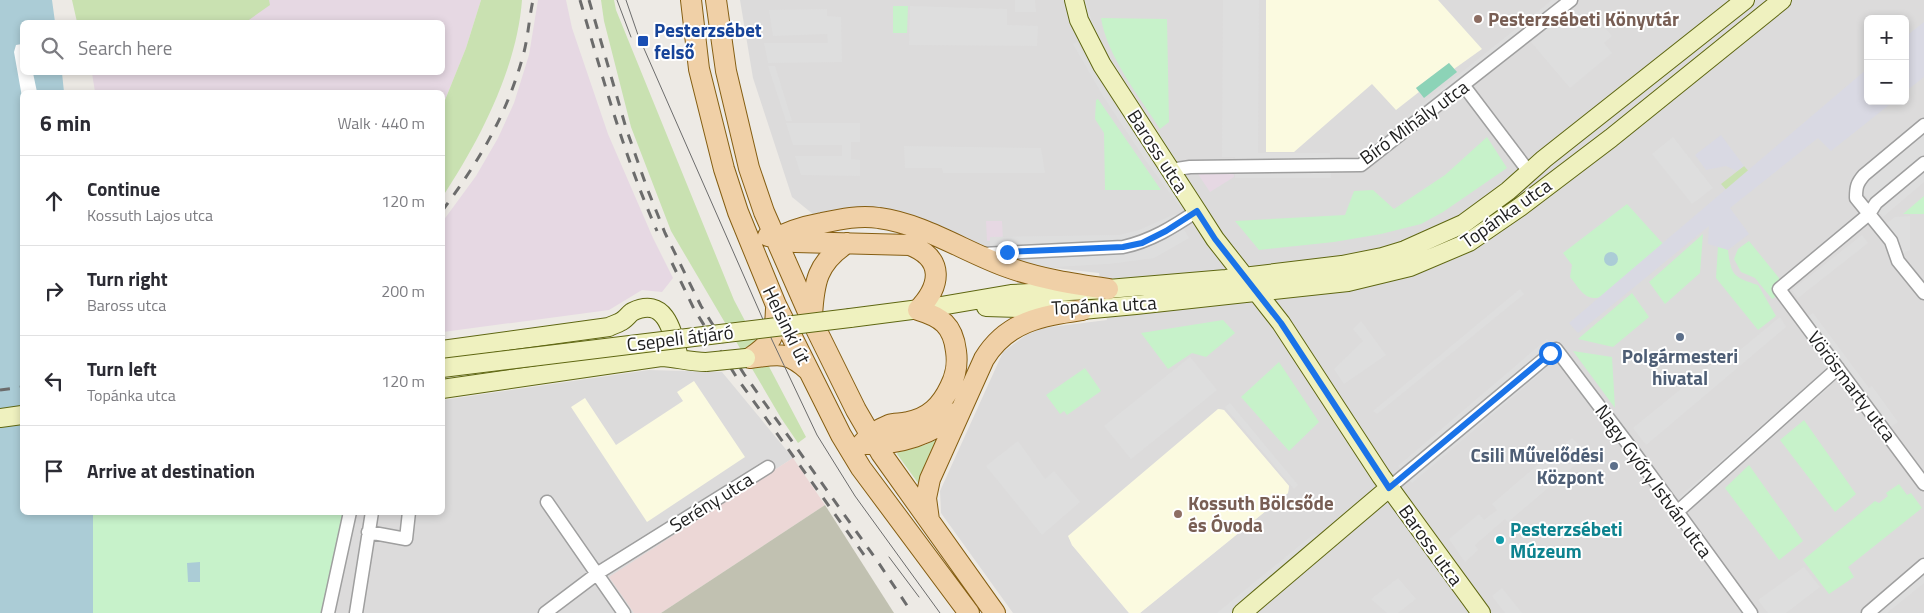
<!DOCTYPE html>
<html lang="en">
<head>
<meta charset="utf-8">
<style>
  body { margin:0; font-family:"Titillium Web",sans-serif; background:#f7f7f7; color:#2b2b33 }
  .controls { position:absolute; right:15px; top:15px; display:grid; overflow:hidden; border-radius:8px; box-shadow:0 2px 8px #0003 }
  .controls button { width:45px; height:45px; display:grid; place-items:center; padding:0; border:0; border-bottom:1px solid #e1e1e2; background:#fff; color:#2b2b33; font:25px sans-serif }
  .stop { position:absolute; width:15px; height:15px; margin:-11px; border:4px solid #1a73e8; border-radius:50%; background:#fff }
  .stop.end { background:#1a73e8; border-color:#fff; box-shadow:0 1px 5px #0008 }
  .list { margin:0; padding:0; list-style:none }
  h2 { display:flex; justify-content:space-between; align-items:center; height:65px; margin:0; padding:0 20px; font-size:21px }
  h2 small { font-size:16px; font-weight:400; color:#7c7c81 }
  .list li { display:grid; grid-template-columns:32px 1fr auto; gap:15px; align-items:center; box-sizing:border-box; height:90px; padding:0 20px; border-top:1px solid #e1e1e2 }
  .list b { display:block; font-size:19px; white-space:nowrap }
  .list p { margin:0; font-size:16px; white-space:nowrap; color:#7c7c81 }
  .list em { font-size:16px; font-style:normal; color:#7c7c81 }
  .icon { flex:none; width:28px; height:28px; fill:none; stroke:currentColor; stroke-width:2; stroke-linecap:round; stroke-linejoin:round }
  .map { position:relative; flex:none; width:1924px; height:613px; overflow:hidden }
  .search { position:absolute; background:#fff; box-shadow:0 2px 8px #0003; left:20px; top:20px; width:425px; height:55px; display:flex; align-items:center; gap:12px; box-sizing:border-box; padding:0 18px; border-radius:8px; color:#7c7c81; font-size:19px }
  .panel { position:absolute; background:#fff; box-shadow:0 2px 8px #0003; left:20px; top:90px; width:425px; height:425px; border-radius:8px }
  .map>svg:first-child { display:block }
</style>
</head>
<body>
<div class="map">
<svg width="1924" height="613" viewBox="0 0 1924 613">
  <rect width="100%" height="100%" fill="#edeae5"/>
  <path fill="#dcdbdb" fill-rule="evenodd" d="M740,0h1184v613h-784l148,-120 1,-7 -65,-76 -5,-1 -150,127 3,9 57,68h-116l-72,-100 -1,-22 63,-139 23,-17 17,-7 64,-8 -8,-47 -63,-7 -133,-39 -89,-12 -22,-18 -39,-119zM1868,19h37v82h-37z
    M649,370l73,2 71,86 -183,119 24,36h-310l19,-100 99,-1 1,-112z"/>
  <path fill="#ecd7d6" d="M793,458l32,47 -164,108h-27l-25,-36z"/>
  <path fill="#e6d8e3" d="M79,0h402l-15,48 -23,57 -1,-13h-347l-3,-19 350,-1v-50h-359z
    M538,0h28l6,28 36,106 45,104 20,40 -11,14 -20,-2 -33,20 -166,22v-111l33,-45 22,-38 16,-35 15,-48z
    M1233,170l1,7 -24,15 -14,-21z
    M986,221h16l1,19 -16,1z"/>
  <path fill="#fbfae0" d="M1266,0h172l44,49 -28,20 -5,-6 -33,25 3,4 -23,18 -24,-26 -78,68h-28z
    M694,381l51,76 -98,65 -76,-115 14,-9 31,47 67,-44 -6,-9z
    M1218,409l6,1 65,76 -1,7 -148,120h-11l-57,-68 -4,-9z"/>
  <path fill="#c1c1b1" d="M825,505l69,108h-233z"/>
  <path fill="#c9e1b1" d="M72,0h197l1,5 -24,17h-169z
    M481,0h41c-5,68 -42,140 -79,196v-91l23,-57z
    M601,0h13l2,10 118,290 72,137 -8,6 -17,-25 -110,-187 -40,-104 -27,-106z
    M1744,166l9,10 -23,18 -9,-10z
    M938,439l-17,42 -3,2 -21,-29 2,-5 26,-4z"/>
  <path fill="#c7f2ca" d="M893,6h15l-1,27h-14z
    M1101,18l66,1 2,103 -9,7c-21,-33 -53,-73 -59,-111z
    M1098,99l63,91h-56l-1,-57 -9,-14 1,-19z
    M1487,137l20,31 -64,44 -22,12 -40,10 -47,8 -75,8 -24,-29 110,-6 9,-24 19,-1 21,19 51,-34z
    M1924,196v18h-21z
    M1627,204l39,43 -64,50c-17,5 -22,-8 -32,-20l2,-12 -9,-12z
    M1703,234l-3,39 -35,31 -16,-22z
    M1749,241l30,37 -1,17 -6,4 -17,-21 -14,-6 -7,-13 4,-10z
    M1718,246l10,4c3,25 5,27 30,35l18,31 -18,14 -42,-52z
    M1632,293l17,24 -36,30 -35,-8z
    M1223,320l12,13 -29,24 -14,-4 -24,16 -27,-36z
    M1573,351l39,6 3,51z
    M1279,362l40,60 -30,29 -48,-54z
    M1085,368l16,23 -34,24 -3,-4 -4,3 -14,-19z
    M1804,420l52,74 -21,18 -55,-72z
    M1749,465l54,76 -24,19 -54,-72z
    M1899,484l8,11 4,-2 11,15 -74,59 6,10 -25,17 -26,-34 72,-59 4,2 9,-7 -2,-3z
    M93,513h250l-19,100h-231z"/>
  <path fill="#8cd3b7" d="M1449,63l8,9 -33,26 -8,-10z"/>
  <path fill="#dedede" d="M1015,0h20l1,12h-21z
    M1079,0h7l5,19 15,32 70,108 -5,2 -69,-105z
    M1223,0h36l-1,153h72l1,25h-96v-21h-13z
    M1552,0h16l-155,123 -6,-7z
    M910,6l97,3v16l31,1 -1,20 -128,-1z
    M827,9v7l14,1 1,45 -74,1 -4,-20h64l-1,-9 -54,2 -4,-26z
    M1568,11l16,19 14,-11 14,17 -8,7 8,10 -42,35 -39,-46z
    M1077,42l28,48 80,116 -4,2 -35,-47 -43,-65 -30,-52z
    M768,66h7l17,55h-6z
    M1924,119v63l-41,35 -31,-37z
    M786,123h74v19h-9v17l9,1v16l-59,-1 -6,-19h47v-11h-49z
    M1673,137l40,51 -21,16 -40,-50z
    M904,146l137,2 4,25h-102l-1,-5h-37z
    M1175,214l14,24 -35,20 -45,6 -68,4 -13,-1 -1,-10 -37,2v-22l129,-2 20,-5z
    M1910,216v34l-9,4 -18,-28 12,-9z
    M1862,235l6,8 -70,55 -6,-8z
    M1520,289l4,5 -147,120 -4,-3z
    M1813,313l56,75 3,-2 26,36 -9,6 -83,-110z
    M1780,317l6,10 -140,118 -13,-17 102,-83 5,5z
    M1361,321l25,34 -42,29 -10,-15 29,-28 -10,-12z
    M1547,339l9,10 -15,12 6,7 -135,115 -14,-17z
    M1190,357l27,33 -86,69 -27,-33z
    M1820,374l11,12 -143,125 -9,-14z
    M1230,403l68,82 -4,4 -69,-82z
    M1572,438l16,16 -80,68 -3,-3 -30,26 3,5 -13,12 -16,-23 30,-25 5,6 13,-10 -5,-6 56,-48 7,7 11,-10 -5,-6z
    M1018,441l27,38 9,-8 26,31 -38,33 -56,-69z
    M1315,533l8,7 -86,73h-20z
    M1804,567l16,20 -34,26h-18l-10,-13z
    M1924,573v10l-37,30h-11z
    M1398,578l18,21 -18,14h-11l-16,-14z
    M1502,588l20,25h-17l-13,-17z"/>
  <path fill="#d9d9e3" d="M1924,22v55l-19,15v-55z
    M1868,68v33h26l-63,50 -13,-13 -88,70 19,26 -21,16 -20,-6 1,-18 -131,107 -9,-10z
    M1721,135l23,31 -7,5 -11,-5 -20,4 -11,-15z"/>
  <path fill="#abccd6" d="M0,0h52l3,22h-33v50l40,1 2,19h-42v420l71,1v100h-93z
    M1604 259a7 7 0 1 1 14 0a7 7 0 1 1-14 0Z
    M200,562v20h-12l-1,-19z"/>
  <path fill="#fff" d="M22,44v28l11,1 4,19h-15v5l-8,-45 2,-7z"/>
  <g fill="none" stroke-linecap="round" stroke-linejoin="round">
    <defs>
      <path id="street" d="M1464,86l65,86
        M1924,125l-60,50c-7,8 -8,12 -8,23l35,43 7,20 26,32
        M1924,163l-48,40 -7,11 -90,75 145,195
        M1170,170l20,-3 171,-2 210,-165
        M981,254l142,-7c28,-6 50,-20 74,-36
        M1389,488l167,-139 72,95 123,169
        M547,502l77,111
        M1677,512l161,-144
        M368,532l38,7 3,-27
        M328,613l22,-101
        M356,613l16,-101
        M545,613l53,-40 170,-106
        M1868,613l56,-48"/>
      <path id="secondary" d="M1074,0l5,20 23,45 95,146 18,28 66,84 100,153 100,137
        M986,307l96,3 54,-5 212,-23 62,-15 59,-25 51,-35 91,-69 171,-138
        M850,318l85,-11 76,-13 97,-5 118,-10 116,-14 40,-8 23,-7 58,-26 45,-33 36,-32 201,-159
        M442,350l167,-23c3,-2 8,-3 11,-5 5,-2 8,-7 12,-10 35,-17 41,22 47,46
        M442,389l219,-32c16,1 30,5 45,5
        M0,418l22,-3
        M1242,613l147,-125"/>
      <path id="primary" d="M691,0l8,69 25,100 14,43 38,93 65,130 20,33 108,145
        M716,0l10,71 23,97 15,44 48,109 44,89 25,43 114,160
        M768,236l27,6 115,3c35,14 31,41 8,65 23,7 35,15 38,41 2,14 0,24 -6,36 -9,19 -21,31 -42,35 -6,2 -13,1 -19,3 -10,4 -21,11 -28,20
        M775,239c15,-9 31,-13 47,-16 19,-4 38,-8 57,-5 45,6 86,34 128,49 33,12 66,17 101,22
        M812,316c2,-34 5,-53 35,-73
        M750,358c27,-3 36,-8 58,12
        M750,358c23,-16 25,-21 26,-49
        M864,444c35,1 69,-9 95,-33
        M929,520l-3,-22 4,-19 54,-120c23,-38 58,-43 98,-49"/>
    </defs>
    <use href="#street" stroke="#9f9f9f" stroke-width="15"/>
    <use href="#secondary" stroke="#5f6712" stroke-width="20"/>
    <use href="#primary" stroke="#855e12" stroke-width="22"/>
    <use href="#street" stroke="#fff" stroke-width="12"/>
    <use href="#secondary" stroke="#eff1bf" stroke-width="18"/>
    <use href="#primary" stroke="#f0d0a7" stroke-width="20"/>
    <path stroke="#6c6c6c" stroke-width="1" d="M617,0l14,37
      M626,0l12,35 134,305 45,95 38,61 85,117
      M889,557l30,40"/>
    <path stroke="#6c6c6c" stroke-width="3" stroke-dasharray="10 10" stroke-linecap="butt" d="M580,0c23,78 44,156 77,231
      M589,0l37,128 21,60 18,45 36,73 43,68 134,188 34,51
      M442,211c37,-50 64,-94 81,-155 5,-18 6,-37 10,-56
      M672,263l22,46 43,69 130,181
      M0,390l22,-3"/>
    <defs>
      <path id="secondary-bridge" d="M706,362l40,-4
        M442,368l408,-50"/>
    </defs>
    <use href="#secondary-bridge" stroke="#5f6712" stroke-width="20" stroke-linecap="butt"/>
    <use href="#secondary-bridge" stroke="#eff1bf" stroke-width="18"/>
  </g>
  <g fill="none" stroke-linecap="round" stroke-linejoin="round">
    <path stroke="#1a73e8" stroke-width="6" d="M1007,252l116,-5 19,-4 24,-12 31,-20 18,28 66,84 108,165 161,-135"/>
  </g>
  <g fill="#8d6e63" stroke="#fff" stroke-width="2">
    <circle cx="1478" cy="19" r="5"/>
    <circle cx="1178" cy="514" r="5"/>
  </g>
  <rect fill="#1a4fb4" stroke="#fff" stroke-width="2" x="637" y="35" width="12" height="12" rx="2.5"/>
  <g fill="#5c6f8a" stroke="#fff" stroke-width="2">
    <circle cx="1680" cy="337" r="5"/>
    <circle cx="1614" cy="466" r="5"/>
  </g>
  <circle fill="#0f9aa8" stroke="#fff" stroke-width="2" cx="1500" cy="540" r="5"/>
  <g text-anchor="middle" stroke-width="4" stroke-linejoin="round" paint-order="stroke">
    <g font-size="19" font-weight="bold" fill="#785e54" stroke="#fff" text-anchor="start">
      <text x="1488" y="26">Pesterzsébeti Könyvtár</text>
      <text x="1188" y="510">Kossuth Bölcsőde<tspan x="1188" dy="22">és Óvoda</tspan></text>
    </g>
    <g font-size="19" font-weight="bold" fill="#164399" stroke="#fff" text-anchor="start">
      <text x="654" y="37">Pesterzsébet<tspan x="654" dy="22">felső</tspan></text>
    </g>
    <g font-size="19" fill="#1e1e1e" stroke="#fff">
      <text transform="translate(1414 122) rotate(-36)" y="7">Bíró Mihály utca</text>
      <text transform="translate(1158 151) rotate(57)" y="7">Baross utca</text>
      <text transform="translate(1506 213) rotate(-35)" y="7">Topánka utca</text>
      <text transform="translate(1104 305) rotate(-3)" y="7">Topánka utca</text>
      <text transform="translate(787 325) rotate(64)" y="7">Helsinki út</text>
      <text transform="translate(680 338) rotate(-7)" y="7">Csepeli átjáró</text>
      <text transform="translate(1852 386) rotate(53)" y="7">Vörösmarty utca</text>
      <text transform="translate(1654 481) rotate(54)" y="7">Nagy Győry István utca</text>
      <text transform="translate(711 502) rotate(-32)" y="7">Serény utca</text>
      <text transform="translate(1431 545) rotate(54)" y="7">Baross utca</text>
    </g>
    <g font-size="19" font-weight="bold" fill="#4e5e75" stroke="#fff">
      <text x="1680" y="363">Polgármesteri<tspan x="1680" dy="22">hivatal</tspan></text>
      <text x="1604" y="462" text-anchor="end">Csili Művelődési<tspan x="1604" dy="22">Központ</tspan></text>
    </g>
    <g font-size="19" font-weight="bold" fill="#0d838f" stroke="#fff" text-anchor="start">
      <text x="1510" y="536">Pesterzsébeti<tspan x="1510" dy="22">Múzeum</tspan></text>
    </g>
  </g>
</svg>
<div class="controls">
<button>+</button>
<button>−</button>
</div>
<div class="stop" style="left:1550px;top:353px"></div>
<div class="stop end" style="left:1007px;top:252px"></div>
<div class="search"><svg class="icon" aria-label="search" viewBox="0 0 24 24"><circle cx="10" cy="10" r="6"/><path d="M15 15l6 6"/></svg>Search here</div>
<section class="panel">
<h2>6 min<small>Walk · 440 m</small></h2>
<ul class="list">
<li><svg class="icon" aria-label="ahead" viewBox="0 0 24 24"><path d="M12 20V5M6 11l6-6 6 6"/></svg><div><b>Continue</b><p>Kossuth Lajos utca</p></div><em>120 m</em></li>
<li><svg class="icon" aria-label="right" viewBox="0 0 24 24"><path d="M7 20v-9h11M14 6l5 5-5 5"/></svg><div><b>Turn right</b><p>Baross utca</p></div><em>200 m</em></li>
<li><svg class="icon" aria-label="left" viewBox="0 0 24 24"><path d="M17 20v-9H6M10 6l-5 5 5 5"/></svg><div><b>Turn left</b><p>Topánka utca</p></div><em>120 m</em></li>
<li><svg class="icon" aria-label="arrive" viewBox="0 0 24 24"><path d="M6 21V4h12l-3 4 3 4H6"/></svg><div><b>Arrive at destination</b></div></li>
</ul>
</section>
</div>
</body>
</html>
